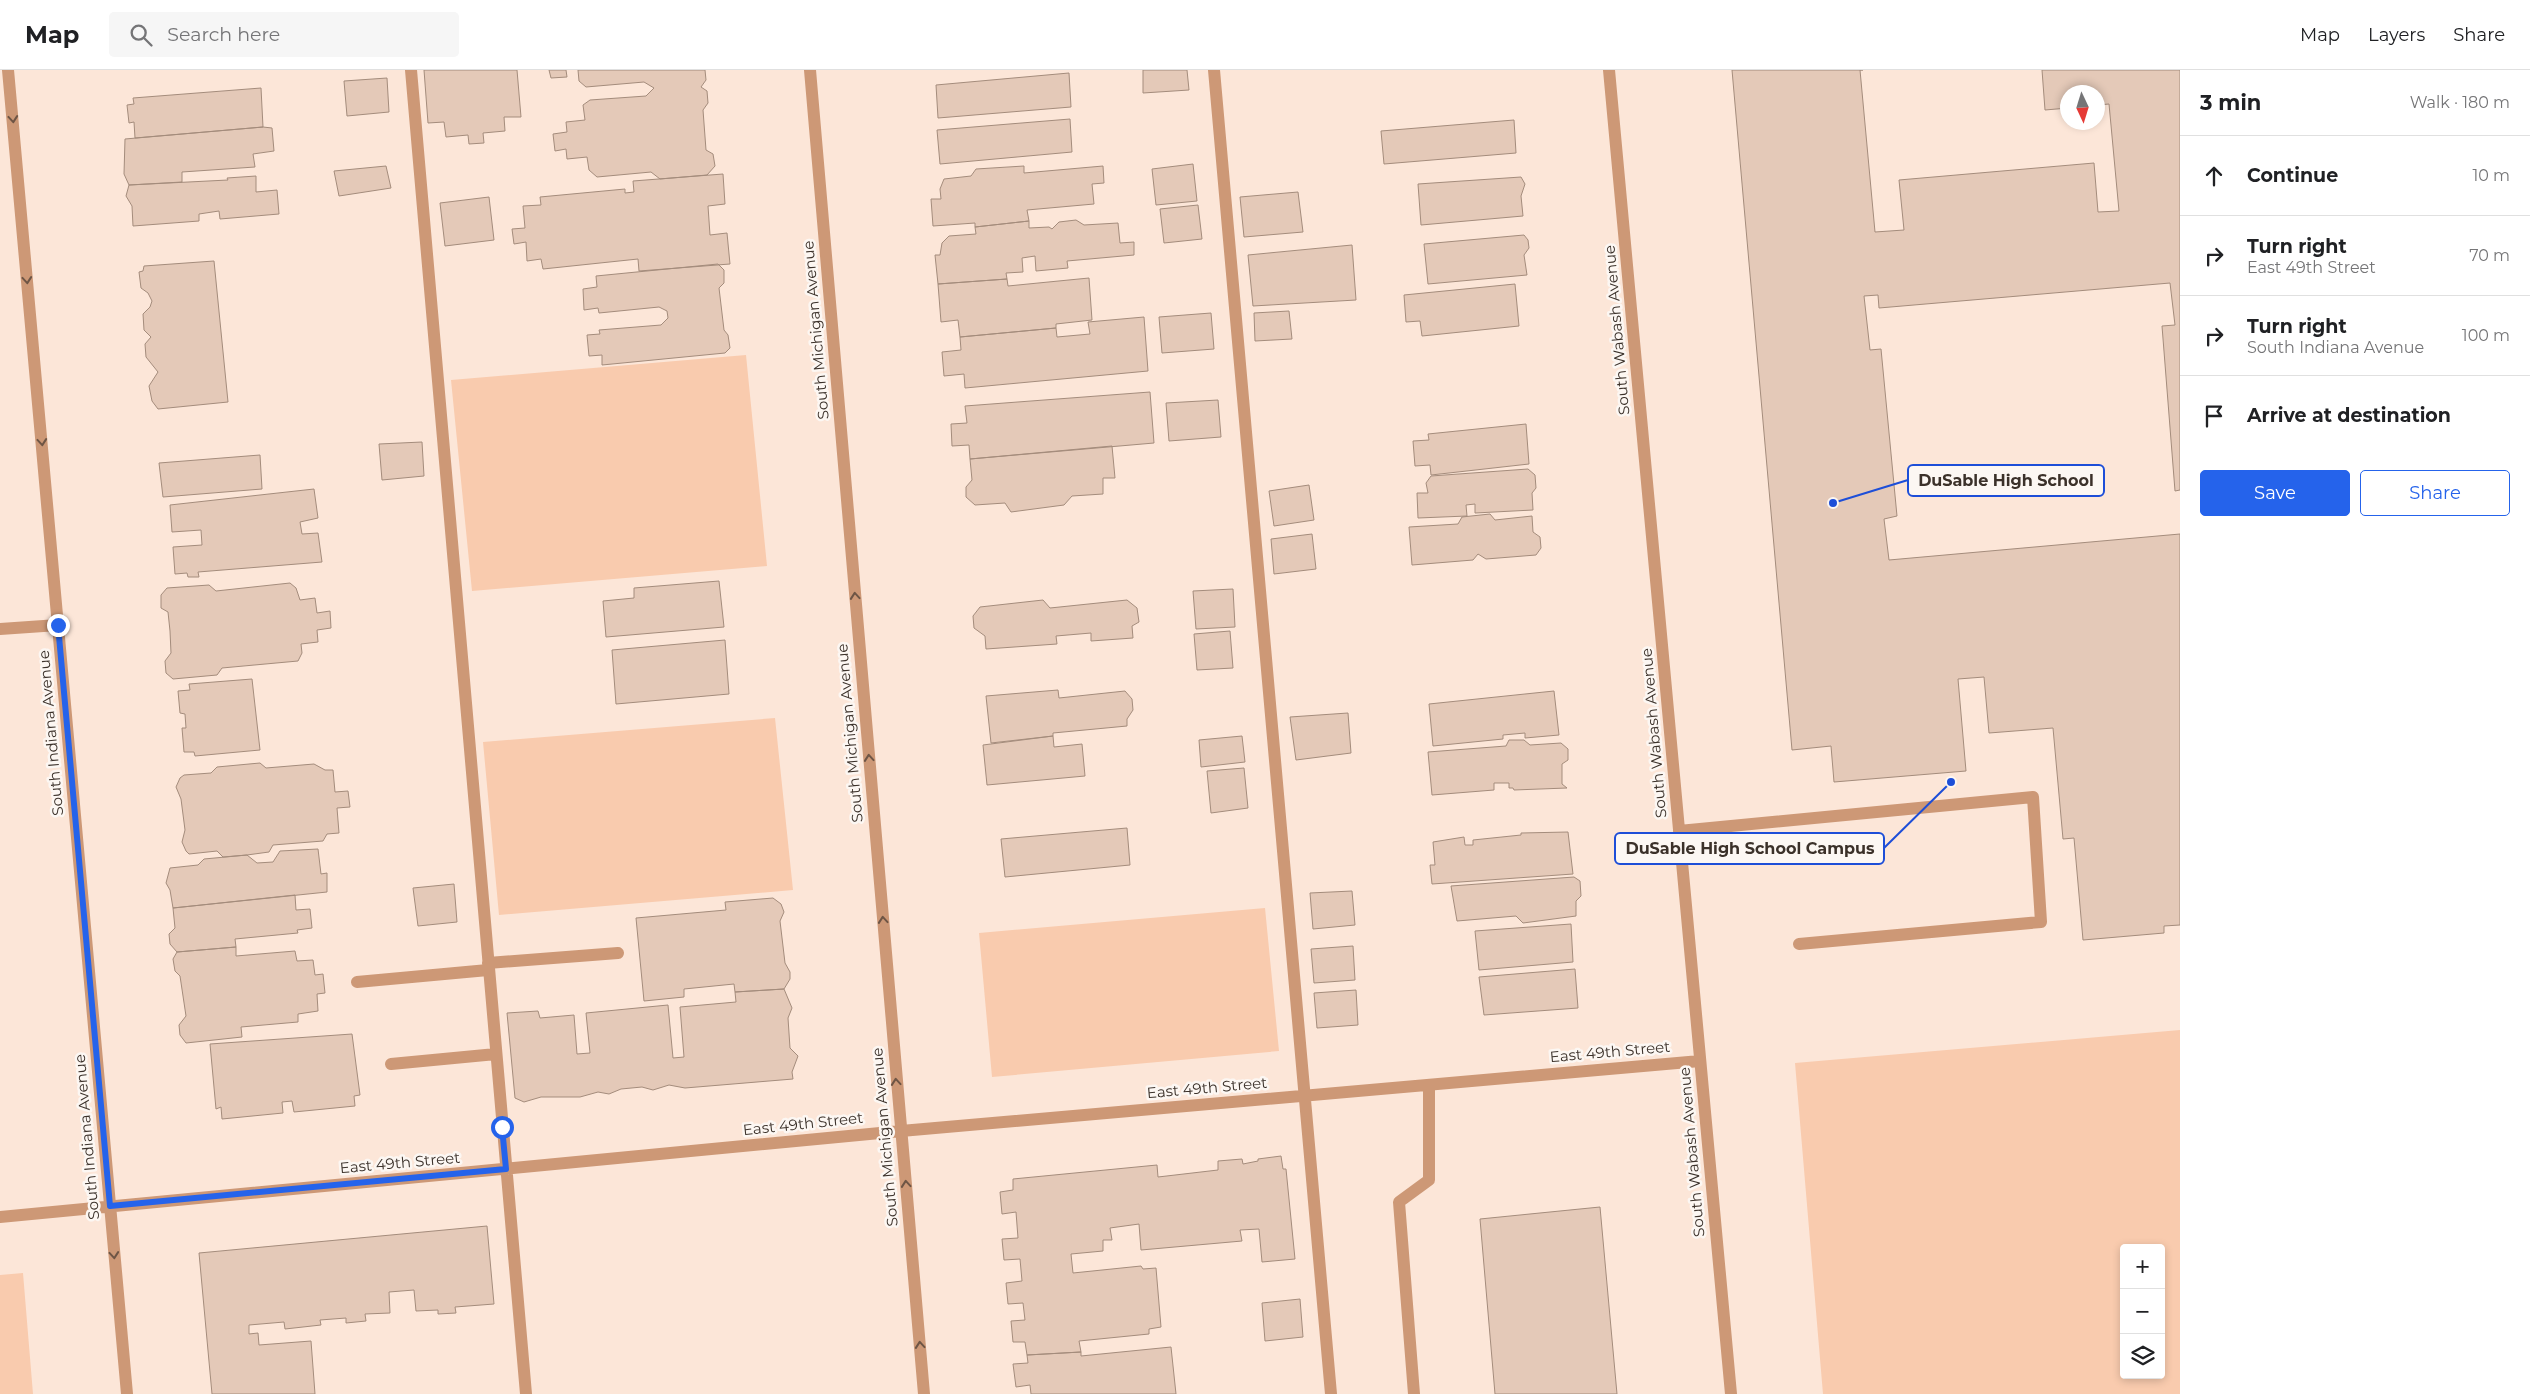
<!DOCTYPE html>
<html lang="en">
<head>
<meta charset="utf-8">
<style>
  body { margin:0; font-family:Montserrat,sans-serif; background:#f6f6f6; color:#202124 }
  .controls { position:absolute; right:15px; bottom:15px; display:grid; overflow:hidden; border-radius:5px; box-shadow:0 2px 8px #0003 }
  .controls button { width:45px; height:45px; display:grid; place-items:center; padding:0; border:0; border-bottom:1px solid #e0e0e0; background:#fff; color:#202124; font:25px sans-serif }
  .compass { position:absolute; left:2060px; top:15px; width:45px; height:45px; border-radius:50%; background:#fff; box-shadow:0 2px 8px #0003; rotate:176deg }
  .stop { position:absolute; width:15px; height:15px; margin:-11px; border:4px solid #2563eb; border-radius:50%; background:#fff }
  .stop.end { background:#2563eb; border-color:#fff; box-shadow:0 1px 5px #0008 }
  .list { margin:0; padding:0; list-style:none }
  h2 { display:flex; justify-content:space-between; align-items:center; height:65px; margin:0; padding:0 20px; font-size:21px }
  h2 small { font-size:16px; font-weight:400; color:#757577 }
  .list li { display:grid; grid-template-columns:32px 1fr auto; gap:15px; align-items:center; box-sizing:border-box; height:80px; padding:0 20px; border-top:1px solid #e0e0e0 }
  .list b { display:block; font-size:19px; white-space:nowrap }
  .list p { margin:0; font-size:16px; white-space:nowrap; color:#757577 }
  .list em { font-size:16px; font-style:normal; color:#757577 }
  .actions { display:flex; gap:10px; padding:15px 20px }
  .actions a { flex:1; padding:11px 0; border:1px solid #2563eb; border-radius:5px; text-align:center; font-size:18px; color:#2563eb }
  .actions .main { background:#2563eb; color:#fff }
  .icon { flex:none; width:28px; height:28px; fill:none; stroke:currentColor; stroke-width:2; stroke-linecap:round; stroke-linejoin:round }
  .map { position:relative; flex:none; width:2180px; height:1324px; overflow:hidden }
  header { display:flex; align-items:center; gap:30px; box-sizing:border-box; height:70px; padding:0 25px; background:#fff; border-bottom:1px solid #e0e0e0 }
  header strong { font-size:24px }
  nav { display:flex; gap:28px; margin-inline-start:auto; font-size:18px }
  .search { width:350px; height:45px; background:#f6f6f6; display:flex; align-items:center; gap:12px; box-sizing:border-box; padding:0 18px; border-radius:5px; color:#757577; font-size:19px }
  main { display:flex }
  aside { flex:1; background:#fff }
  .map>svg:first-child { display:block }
</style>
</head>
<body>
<header>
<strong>Map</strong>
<div class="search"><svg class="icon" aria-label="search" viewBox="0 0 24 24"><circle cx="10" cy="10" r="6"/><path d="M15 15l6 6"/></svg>Search here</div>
<nav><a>Map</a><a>Layers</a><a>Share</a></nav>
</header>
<main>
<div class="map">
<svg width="2180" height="1324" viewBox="0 0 2180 1324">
  <rect width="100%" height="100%" fill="#fce6d8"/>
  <path fill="#f9cbae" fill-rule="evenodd" d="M746,285l21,211 -295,25 -21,-211z
    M775,648l18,172 -294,25 -16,-173z
    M1265,838l14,143 -287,26 -13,-144z
    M2180,960v364h-357l-28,-331zM2124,1178h37v127h-37z
    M23,1203l10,121h-33v-119z"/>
  <path fill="#e4c9b8" stroke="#a48c7c" d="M424,0h93l4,47h-17l1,14 -22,2 1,10 -15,1 -1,-9 -22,2 -2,-15 -16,1z
    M549,0h17l1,7 -16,1z
    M578,0h127l1,10 -5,7 6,4 1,12 -5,7 3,40 7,4 2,12 -8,9 -47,4 -9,-7 -54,5 -8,-7 -2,-13 -20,2 -1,-10 -11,2 -2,-17 14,-2 -1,-10 19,-2 -2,-15 7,-5 56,-4 8,-8 -10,-6 -58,5 -7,-6z
    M1143,0h44l2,20 -46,3z
    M1732,0h131h-3l15,162 29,-2 -5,-50 195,-17 4,49 21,-1 -10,-107 -11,1v-13h-30v16l-23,2 -3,-40h138v420l-5,1 -13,-165 13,-1 -5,-42 -291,25 -1,-13 -14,1 6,54 11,-1 16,167 -13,3 5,41 291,-26v391l-16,1v7l-81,7 -9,-102 -11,1 -10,-111 -64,5 -5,-56 -26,2 8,92 -132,11 -3,-36 -39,4z
    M1069,3l2,34 -133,11 -2,-33z
    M387,8l2,34 -42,4 -3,-35z
    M261,18l2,39 -128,11 -1,-16 -5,1 -2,-18 7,-1 -1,-6z
    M1070,49l2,33 -132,12 -3,-34z
    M1514,50l2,33 -132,11 -3,-33z
    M263,57l9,1 2,23 -21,3 2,13 -73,5v10l-53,3 -5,-11 1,-35z
    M1193,94l4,37 -41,4 -4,-36z
    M386,96l5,22 -52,8 -5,-25z
    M1024,96v7l79,-7 1,17 -12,1 2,20 -67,6 2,11 -54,6v-4l-42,3 -2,-27h10l-1,-10 4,-10 27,-3 5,-7z
    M723,104l2,30 -17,2 2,29 17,-2 3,31 -91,7 -1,-12 -95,10 -2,-10 -14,2 -1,-19 -12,2 -2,-15 13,-1 -2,-22 18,-1 -1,-8 85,-8v4l9,-1 -1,-11z
    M256,106v16l21,-2 2,24 -59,5 -1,-8 -20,3v7l-66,5 -1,-20 -6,-10 3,-11 99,-5 -1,-2z
    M1521,107l4,7 -4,12 2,20 -102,9 -3,-41z
    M1298,122l5,40 -59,5 -4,-40z
    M489,127l5,43 -49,6 -5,-43z
    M1198,135l4,34 -38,4 -4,-34z
    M1076,150l8,5 34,-2 2,20 14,-1v13l-67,6 1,7 -32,3 -1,-15 -13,2 1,14 -17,1 1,6 -69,5 -3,-29h5l2,-12 7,-7 27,-2 -1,-7 54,-6v7l20,-1 3,2 7,-7z
    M1524,165l4,5 1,8 -5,7 3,20 -99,9 -4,-40z
    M1352,175l4,55 -103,6 -5,-51z
    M214,191l14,141 -70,7 -6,-8 -3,-15 9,-14 -12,-15 -1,-13 6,-7 -7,-7 -1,-16 7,-7 2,-6 -4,-8 -7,-5 -2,-16 4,-1 1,-5z
    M718,194l6,6v13l-5,5 5,42 4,5 2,13 -5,5 -123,12v-10l-13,1 -2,-21 13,-1 -1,-4 62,-5 7,-7 -1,-7 -8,-4 -60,6 -1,-5 -14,2 -1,-21 14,-2 -1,-11z
    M1089,208l3,42 -36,4v4l-96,9 -2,-17 -17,2 -3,-38 69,-5 1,7z
    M1515,214l4,42 -97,10 -2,-15 -14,1 -2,-27z
    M1289,241l3,28 -37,2 -1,-28z
    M1211,243l3,36 -52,4 -3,-36z
    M1144,247l4,54 -183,17 -1,-14 -20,2 -2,-24 19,-2 -1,-13 96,-9 1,9 33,-3 -2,-12z
    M1150,322l4,51 -184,16 -1,-14 -17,1 -1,-22 16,-1 -2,-17z
    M1218,330l3,37 -52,4 -3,-38z
    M1526,354l3,40 -98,11 -1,-10 -15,1 -2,-25 16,-1 -1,-6z
    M422,372l2,34 -42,4 -3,-36z
    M1112,376l3,32h-12v16l-31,2 -8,9 -53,7 -6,-9 -30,2 -9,-8v-10l6,-7 -2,-21z
    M260,385l2,34 -99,8 -4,-34z
    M1528,399l7,6 1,13 -4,5 1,17 -58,3v-9l-9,1 1,11 -49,2 -1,-25h11l-2,-10 5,-7z
    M1309,415l5,35 -40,6 -5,-35z
    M314,419l4,29 -18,4 2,12 16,-1 4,29 -124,10 1,5h-11l-1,-4 -12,1 -2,-27 29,-2 -1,-15 -29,2 -2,-27z
    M1490,444l5,6 37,-4 1,16 7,5 1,11 -5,7 -50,4 -8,-5 -5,6 -61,5 -3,-38 49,-3 4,-7z
    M1312,464l4,35 -42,5 -3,-35z
    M719,511l5,46 -118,10 -3,-36 31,-3v-10z
    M290,513l6,5 4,12 15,-2 2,15 13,-2 1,17 -14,2 1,12 -17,2 1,9 -4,8 -76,7 -5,7 -44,4 -7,-6 -1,-12 6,-8 -1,-22 -2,-19 -7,-4v-13l6,-7 42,-3 7,6z
    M1233,519l2,38 -39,2 -3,-38z
    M1043,530l7,8 77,-8 10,8 2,14 -7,4 1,12 -42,3v-8l-35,3 1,8 -71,5 -1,-13 -11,-8 -1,-12 7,-9z
    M1230,561l3,37 -36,2 -3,-36z
    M725,570l4,54 -113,10 -4,-54z
    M252,609l8,71 -65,6 -1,-4h-10l-2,-24h4l-1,-14 -5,-1 -2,-22 12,-1 -1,-6z
    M1058,620l1,8 66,-7 7,8 1,11 -6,9v7l-74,7v3l-62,7 -5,-47z
    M1554,621l5,44 -34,3v-5l-22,2v4l-70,7 -4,-42z
    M1348,643l3,40 -55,7 -6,-43z
    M1053,666l1,11 28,-3 3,32 -98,9 -4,-40z
    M1242,666l3,26 -44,5 -2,-27z
    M1509,670h15l6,5 31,-2 7,6v11l-6,4v20l5,4 -53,2 -1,-2h-4v-5h-15v7l-62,5 -4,-43 78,-6z
    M260,693l6,5 48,-4 11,6h8l2,22 13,-1 2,16 -13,1 2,25 -12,1 -4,7 -50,4 -4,7 -22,3 -24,2 -6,-6 -28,3 -3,-3 -4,-9 3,-12 -4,-31 -5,-12 4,-9 4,-3 27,-2 6,-6z
    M1244,698l4,40 -37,5 -4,-42z
    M1127,758l3,37 -125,12 -4,-38z
    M1568,762l5,42 -141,10 -2,-19h5l-2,-23 31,-5 1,8h8v-5l48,-5v-2z
    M318,779l3,25 6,-1v19l-154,16 -3,-18 -4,-7 4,-15 28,-3 6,-6 43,-4 10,8 16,-1 7,-11z
    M1574,807l6,4 1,15 -5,5v15l-53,7 -7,-7 -59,5 -6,-35z
    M454,814l3,38 -39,4 -5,-38z
    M1352,821l3,34 -42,4 -3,-36z
    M295,825l1,15 14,-1 2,19 -15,2 1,3 -63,6 1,8 -59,5 -7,-8 -1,-10 6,-6 -2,-20z
    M773,828l8,6 3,8 -4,9 5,42 5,9v7l-6,10 -49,3 -1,-8 -50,5v8l-40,4 -8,-83 90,-8 -1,-8z
    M1571,854l2,38 -94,8 -4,-39z
    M1353,876l2,34 -41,3 -3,-34z
    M236,877v9l59,-5 2,10 16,-1 2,15 8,-1 2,19 -8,1 1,17 -20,3v8l-57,5 1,10 -56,6 -6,-8 -1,-10 7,-9 -6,-40 -5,-5 -2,-12 4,-7z
    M1575,899l3,39 -94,7 -5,-38z
    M784,919l8,19 -4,10 2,30 8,8 -6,16 1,7 -108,9 -16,-3 -16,5 -11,-3 -21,2 -12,5 -11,-2 -18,5h-39l-17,5 -9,-4 -8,-85 31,-2 2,7 34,-3 3,39 13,-1 -4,-40 82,-8 5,53 11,-1 -4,-50 56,-5 -1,-10z
    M1356,920l2,35 -41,3 -3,-35z
    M352,964l8,61 -6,1 1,10 -61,6 -2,-11 -10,1 1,11 -61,6 -1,-12 -5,2 -6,-65z
    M1281,1086l2,13h3l9,90 -33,3 -3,-33 -19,1 2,11 -101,9 -2,-26 -29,4 2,12h-9v11l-32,3 2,19 68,-7 2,3 13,-1 5,59 -12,2v5l-70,7 2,11 -54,3 -2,-13h-12l-2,-21 14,-1 -2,-17 -15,1 -2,-21 16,-2 -2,-22 -16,1 -2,-21 16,-1 -2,-26 -14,2 -2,-22 13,-2v-11l144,-14 1,12 60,-7v-9l24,-2 1,5 15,-3v-2z
    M1600,1137l17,187h-122l-15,-175z
    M487,1156l7,78 -39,3 1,6 -18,1v-4l-22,1 -2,-21 -25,2 1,21 -25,1 1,7 -20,2v-5l-26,2 1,5 -36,4 -1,-7 -35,3v9l9,-1 1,12 52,-4 4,53h-103l-13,-141z
    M1300,1229l3,38 -38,4 -3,-38z
    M1171,1277l5,47h-145l-1,-9 -14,2 -3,-23 15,-1 -1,-8 54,-3v4z"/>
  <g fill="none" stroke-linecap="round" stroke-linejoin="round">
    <path stroke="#cd9876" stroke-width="12" d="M8,0l119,1324
      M411,0l115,1324
      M810,0l114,1324
      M1214,0l117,1324
      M1609,0l122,1324
      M0,559l58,-4
      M1679,761l354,-34 8,125 -242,22
      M488,893l130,-10
      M357,912l131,-12
      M391,994l105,-10
      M0,1147l901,-86 799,-70
      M1414,1324l-15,-192 30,-22v-95"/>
  </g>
  <defs><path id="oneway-chevron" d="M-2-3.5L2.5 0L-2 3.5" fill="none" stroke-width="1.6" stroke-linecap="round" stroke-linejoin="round" transform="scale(1.25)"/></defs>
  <g stroke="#6e5545">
    <use href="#oneway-chevron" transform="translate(13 49) rotate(85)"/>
    <use href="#oneway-chevron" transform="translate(27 210) rotate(85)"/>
    <use href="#oneway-chevron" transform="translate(42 372) rotate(85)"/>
    <use href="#oneway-chevron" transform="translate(855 526) rotate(-95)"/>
    <use href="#oneway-chevron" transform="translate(869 688) rotate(-95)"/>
    <use href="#oneway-chevron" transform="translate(883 850) rotate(-95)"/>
    <use href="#oneway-chevron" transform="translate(896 1012) rotate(-95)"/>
    <use href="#oneway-chevron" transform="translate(906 1114) rotate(-95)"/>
    <use href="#oneway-chevron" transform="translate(114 1185) rotate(85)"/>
    <use href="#oneway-chevron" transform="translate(920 1275) rotate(-95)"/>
  </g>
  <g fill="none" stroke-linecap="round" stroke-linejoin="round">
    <path stroke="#2563eb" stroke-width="6" d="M58,555l52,581 396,-37 -4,-42"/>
  </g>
  <g text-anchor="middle" stroke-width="5" stroke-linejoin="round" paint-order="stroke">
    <g font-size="15" fill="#3b312a" stroke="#fcf7f3">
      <text transform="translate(816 260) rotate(-95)" y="5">South Michigan Avenue</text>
      <text transform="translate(1617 260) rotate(-95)" y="5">South Wabash Avenue</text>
      <text transform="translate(51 663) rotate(-95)" y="5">South Indiana Avenue</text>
      <text transform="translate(850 663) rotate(-95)" y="5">South Michigan Avenue</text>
      <text transform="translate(1654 663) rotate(-95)" y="5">South Wabash Avenue</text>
      <text transform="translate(1610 982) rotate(-5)" y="5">East 49th Street</text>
      <text transform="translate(1207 1018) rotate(-5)" y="5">East 49th Street</text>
      <text transform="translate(803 1054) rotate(-6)" y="5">East 49th Street</text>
      <text transform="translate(87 1067) rotate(-95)" y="5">South Indiana Avenue</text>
      <text transform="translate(885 1067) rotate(-95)" y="5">South Michigan Avenue</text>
      <text transform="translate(1692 1082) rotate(-95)" y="5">South Wabash Avenue</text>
      <text transform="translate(400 1093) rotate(-5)" y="5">East 49th Street</text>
    </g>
  </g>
  <path fill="none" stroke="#1d4ed8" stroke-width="2" d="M1833 433L1908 410M1951 712L1884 778"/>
  <g fill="#1d4ed8" stroke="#fcf7f3" stroke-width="2">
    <circle cx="1833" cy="433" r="5"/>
    <circle cx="1951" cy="712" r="5"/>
  </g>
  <g fill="#fcf7f3" stroke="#1d4ed8" stroke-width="2">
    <rect x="1908" y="395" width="196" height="31" rx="5"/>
    <rect x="1615" y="763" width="269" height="31" rx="5"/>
  </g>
  <g font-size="16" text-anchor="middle" font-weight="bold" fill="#3b312a">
    <text x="2006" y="416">DuSable High School</text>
    <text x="1750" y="784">DuSable High School Campus</text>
  </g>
</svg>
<div class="controls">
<button>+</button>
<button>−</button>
<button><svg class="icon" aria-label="layers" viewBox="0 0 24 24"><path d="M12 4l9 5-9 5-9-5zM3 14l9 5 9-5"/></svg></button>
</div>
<svg class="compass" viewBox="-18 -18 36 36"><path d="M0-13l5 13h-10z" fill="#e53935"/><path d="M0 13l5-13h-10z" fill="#757577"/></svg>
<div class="stop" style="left:502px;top:1057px"></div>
<div class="stop end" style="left:58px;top:555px"></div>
</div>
<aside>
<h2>3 min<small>Walk · 180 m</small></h2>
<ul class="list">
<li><svg class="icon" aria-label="ahead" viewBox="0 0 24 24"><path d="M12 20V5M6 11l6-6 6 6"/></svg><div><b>Continue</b></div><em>10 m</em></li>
<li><svg class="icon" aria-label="right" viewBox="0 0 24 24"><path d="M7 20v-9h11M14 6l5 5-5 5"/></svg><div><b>Turn right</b><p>East 49th Street</p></div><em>70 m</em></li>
<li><svg class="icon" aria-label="right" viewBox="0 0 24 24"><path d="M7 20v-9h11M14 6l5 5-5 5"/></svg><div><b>Turn right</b><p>South Indiana Avenue</p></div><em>100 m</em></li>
<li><svg class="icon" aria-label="arrive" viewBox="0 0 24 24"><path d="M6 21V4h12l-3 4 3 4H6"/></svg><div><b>Arrive at destination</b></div></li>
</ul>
<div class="actions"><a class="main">Save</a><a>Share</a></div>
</aside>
</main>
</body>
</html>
